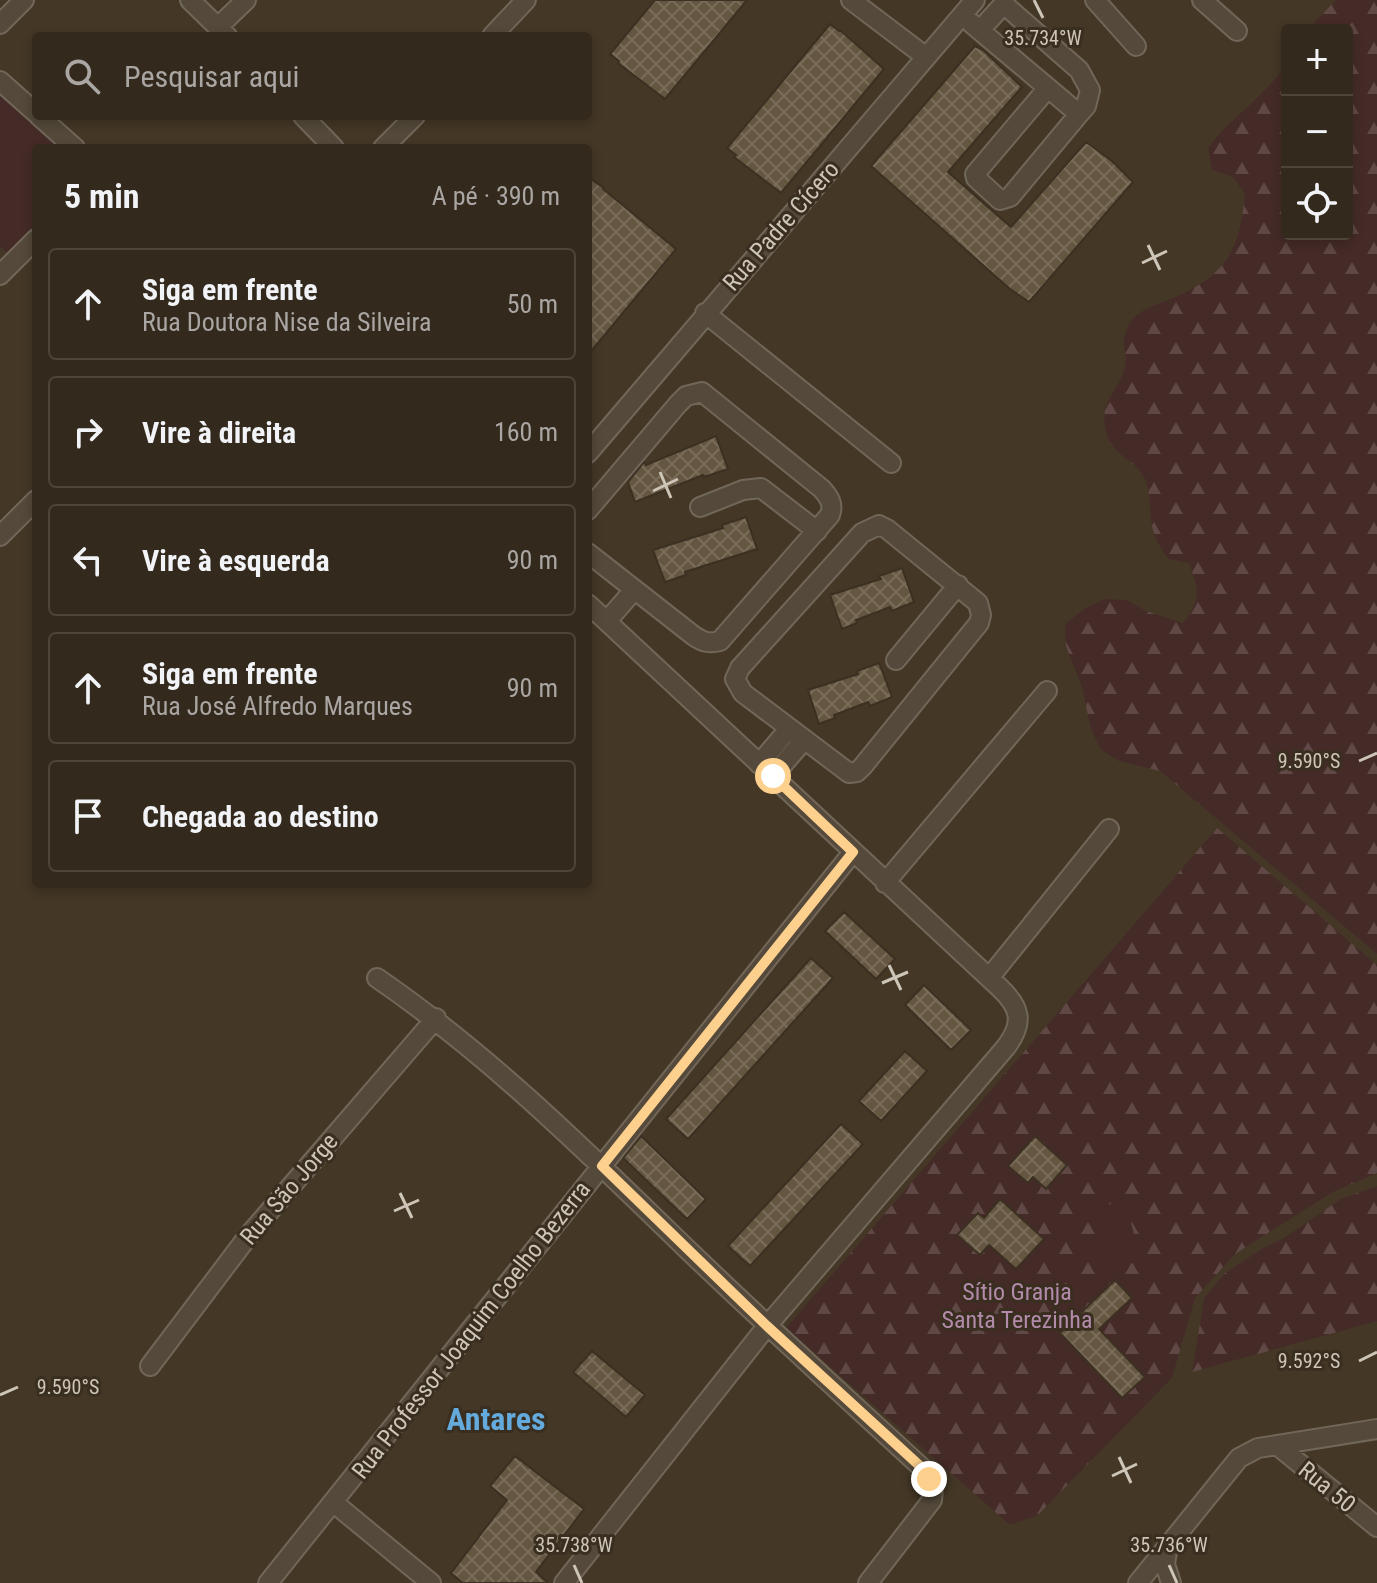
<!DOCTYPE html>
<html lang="pt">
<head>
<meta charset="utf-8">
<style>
  body { margin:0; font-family:"Roboto Condensed",sans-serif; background:#3e3529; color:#f1f3f6 }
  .controls { position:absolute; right:24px; top:24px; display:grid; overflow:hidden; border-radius:8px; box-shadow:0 4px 12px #0003 }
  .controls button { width:72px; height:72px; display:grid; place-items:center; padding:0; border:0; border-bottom:2px solid #4e453b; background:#33291c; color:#f1f3f6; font:40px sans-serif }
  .stop { position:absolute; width:24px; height:24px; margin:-18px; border:6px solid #fdd08d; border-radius:50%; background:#fff }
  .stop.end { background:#fdd08d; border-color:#fff; box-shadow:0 2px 8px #0008 }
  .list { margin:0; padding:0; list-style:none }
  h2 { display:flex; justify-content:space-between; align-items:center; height:104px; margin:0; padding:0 32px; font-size:34px }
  h2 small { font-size:26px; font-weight:400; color:#a9a6a3 }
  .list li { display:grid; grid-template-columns:52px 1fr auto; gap:24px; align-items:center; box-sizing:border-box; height:112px; margin:0 16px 16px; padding:0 16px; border:2px solid #4e453b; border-radius:8px }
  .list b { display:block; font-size:30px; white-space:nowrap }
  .list p { margin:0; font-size:26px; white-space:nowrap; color:#a9a6a3 }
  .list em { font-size:26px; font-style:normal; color:#a9a6a3 }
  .icon { flex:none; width:44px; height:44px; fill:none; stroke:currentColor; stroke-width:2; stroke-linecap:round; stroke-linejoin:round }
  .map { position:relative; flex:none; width:1377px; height:1583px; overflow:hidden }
  .search { position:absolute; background:#33291c; box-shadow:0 4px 12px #0003; left:32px; top:32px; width:560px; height:88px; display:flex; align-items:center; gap:20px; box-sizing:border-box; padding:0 28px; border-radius:8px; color:#a9a6a3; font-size:30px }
  .panel { position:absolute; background:#33291c; box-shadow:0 4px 12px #0003; left:32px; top:144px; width:560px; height:744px; border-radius:8px }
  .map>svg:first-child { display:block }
</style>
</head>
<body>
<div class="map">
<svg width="1377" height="1583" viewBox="0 0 1377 1583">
  <defs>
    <pattern id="forest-firs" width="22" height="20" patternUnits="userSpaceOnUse" patternTransform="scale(2)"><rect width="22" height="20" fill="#452b28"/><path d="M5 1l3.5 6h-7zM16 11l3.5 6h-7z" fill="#5f4845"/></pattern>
    <pattern id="building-cross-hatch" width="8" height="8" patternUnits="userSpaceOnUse" patternTransform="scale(2)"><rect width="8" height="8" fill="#645641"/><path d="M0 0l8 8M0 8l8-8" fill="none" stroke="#796d5a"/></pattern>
  </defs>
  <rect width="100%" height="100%" fill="#443726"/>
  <path fill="url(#forest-firs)" d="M1336,0h41v954l-217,-183 -41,-10 -18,-11 -10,-21 -9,-42 -16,-41 -1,-22 19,-15 20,-10 23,1 19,11 37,12c19,-25 16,-32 6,-60l-21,-4c-8,-12 -15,-23 -17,-38 -2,-15 0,-28 -6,-42 -11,-22 -36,-23 -40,-51 -5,-28 15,-39 20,-62 3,-17 -7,-21 4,-41 5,-12 22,-19 34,-23 59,-23 76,-45 82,-108l-12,-17 -21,-7 -4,-22c24,-32 58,-52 79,-85v171h60v-204h-40z
    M1217,828l160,137v208l-44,19 -98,62 -40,44 -23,80 -134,137 -28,10 -224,-197z
    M1377,1186v135l-185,51 12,-74 21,-25 38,-25 21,-10 57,-39z"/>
  <path fill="#452b28" d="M0,85l73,63h-37v90l-22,22 -14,-14z
    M1125,1200l16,61 -36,9 -16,-60z"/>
  <path fill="url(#building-cross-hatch)" stroke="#3b3021" stroke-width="2" d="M655,0h92l-82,99 -47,-36 1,-2 -9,-7z
    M830,24l9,7 1,-1 44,39 -103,124 -47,-36 2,-2 -9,-7z
    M975,46l8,4 39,37 -74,85 32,28 31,27 75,-85 26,19 21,21 -104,120 -19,-13 -139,-123z
    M588,177l16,11 -1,1 73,60 -88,106z
    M716,436l12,33 -24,8 -1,-2 -68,27 -7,-20 16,-20 2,3z
    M746,517l11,32 -72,23 1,3 -21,7 -12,-32 70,-22 -1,-3z
    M902,568l12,34 -22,9 -2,-4 -34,13 1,3 -15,6 -12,-34 51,-16 -2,-3z
    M879,663l13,34 -22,9 -2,-4 -34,13 1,3 -16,6 -11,-34 50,-16 -1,-3z
    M844,912l51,47 -19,20 -51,-48z
    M811,958l22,20 -145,161 -22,-20z
    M924,985l47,45 -20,20 -46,-45z
    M905,1051l22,20 -46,50 -22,-20z
    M841,1124l22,20 -113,122 -22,-20z
    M641,1136l65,63 -19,20 -64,-61z
    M1035,1136l32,29 -21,24 -13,-12 -5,6 -20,-17z
    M1000,1199l44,40 -28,30 -27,-24 -9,10 -23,-20 21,-22 6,5z
    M1115,1280l17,18 -33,31 46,48 -23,21 -62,-65z
    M592,1351l53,44 -19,22 -53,-45z
    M515,1456l69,53 -48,63 12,11h-85l-12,-10 56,-73 -17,-14z"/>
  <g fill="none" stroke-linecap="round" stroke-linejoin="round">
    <defs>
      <path id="minor" d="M190,0l37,36
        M851,0l75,57
        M1095,0l41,46
        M1202,0l35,31
        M971,23l108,91
        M0,24l24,-24
        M218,27l28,-27
        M980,30l21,-23h6l72,63 11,20 -4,16 -7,8 -69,83 -10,3 -24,-22 -1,-4 72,-85
        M492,36l34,-36
        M0,81l36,32
        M39,116l36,32
        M303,116l31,32
        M383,148l32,-32
        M0,275l36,-36
        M705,313l186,150
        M588,453l387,-453
        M700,507l43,-17 18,-2 56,43
        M588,510l90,-106 8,-8 16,-4 120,97c7,8 12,15 8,26l-110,126c-11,3 -17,1 -26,-5l-106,-83
        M879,525l8,4 91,74 3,12 -2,8 -116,143 -6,6 -8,1 -106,-80 -8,-14 5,-11 122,-135z
        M0,536l36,-36
        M607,621l27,-31
        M896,660l62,-75
        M759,764l30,-35
        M773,776l31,-36
        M885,883l162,-192
        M377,978c114,78 213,177 312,273 76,73 154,144 232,216l12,20 -1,13 -64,83
        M989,978l120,-149
        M150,1366l99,-131 187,-217
        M1277,1445l100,82
        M334,1503l97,80
        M1168,1545l-3,19 6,19
        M268,1583l585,-731
        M564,1583l203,-257 239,-279c18,-24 15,-39 -6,-59l-412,-384
        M1138,1583l101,-125 19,-10 119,-19"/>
    </defs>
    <use href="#minor" stroke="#716759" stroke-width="22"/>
    <use href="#minor" stroke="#54493a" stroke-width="18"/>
  </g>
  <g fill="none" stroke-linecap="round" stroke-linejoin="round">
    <path stroke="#fdd08d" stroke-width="10" d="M773,776l80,76 -251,314 165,160 154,141 8,12"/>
  </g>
  <path fill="none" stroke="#cdc5b8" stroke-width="3" d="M1034,0l9,18M1148,245l12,25M1142,263l25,-12M660,472l11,26M653,491l25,-12M1359,761l18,-8M889,965l12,25M882,983l26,-11M400,1193l12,25M394,1211l25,-11M1359,1361l18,-9M0,1395l18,-8M1119,1457l12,26M1112,1476l25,-12M574,1565l8,18M1169,1565l8,18"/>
  <g text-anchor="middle" stroke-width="6" stroke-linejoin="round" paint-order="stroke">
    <g font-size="24" fill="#cdc5b8" stroke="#392e1f">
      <text transform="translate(781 226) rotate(-49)" y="8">Rua Padre Cícero</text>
      <text transform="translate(289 1189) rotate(-50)" y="8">Rua São Jorge</text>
      <text transform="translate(471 1330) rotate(-52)" y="8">Rua Professor Joaquim Coelho Bezerra</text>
      <text transform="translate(1327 1487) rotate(39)" y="8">Rua 50</text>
    </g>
    <g font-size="24" fill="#b28baa" stroke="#392e1f">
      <text x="1017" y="1300">Sítio Granja<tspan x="1017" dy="28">Santa Terezinha</tspan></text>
    </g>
    <g font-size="32" font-weight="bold" fill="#64aadc" stroke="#392e1f">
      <text x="496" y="1430">Antares</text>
    </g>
  </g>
  <g font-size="20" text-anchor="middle" fill="#cdc5b8" stroke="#392e1f" stroke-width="6" stroke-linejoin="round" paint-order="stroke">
    <text x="1043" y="45">35.734°W</text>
    <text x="1309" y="768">9.590°S</text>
    <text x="1309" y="1368">9.592°S</text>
    <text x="68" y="1394">9.590°S</text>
    <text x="574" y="1552">35.738°W</text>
    <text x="1169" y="1552">35.736°W</text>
  </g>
</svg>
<div class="controls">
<button>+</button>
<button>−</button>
<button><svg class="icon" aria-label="locate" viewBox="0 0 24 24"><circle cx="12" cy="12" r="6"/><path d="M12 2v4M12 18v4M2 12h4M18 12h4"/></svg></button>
</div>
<div class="stop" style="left:773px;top:776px"></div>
<div class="stop end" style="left:929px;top:1479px"></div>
<div class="search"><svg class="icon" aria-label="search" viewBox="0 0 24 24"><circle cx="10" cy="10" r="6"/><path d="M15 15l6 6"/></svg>Pesquisar aqui</div>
<section class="panel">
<h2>5 min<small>A pé · 390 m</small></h2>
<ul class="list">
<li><svg class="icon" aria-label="ahead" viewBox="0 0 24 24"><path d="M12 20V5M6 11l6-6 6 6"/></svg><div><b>Siga em frente</b><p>Rua Doutora Nise da Silveira</p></div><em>50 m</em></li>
<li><svg class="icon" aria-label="right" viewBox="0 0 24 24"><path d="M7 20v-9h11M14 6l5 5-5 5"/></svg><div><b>Vire à direita</b></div><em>160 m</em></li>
<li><svg class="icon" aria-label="left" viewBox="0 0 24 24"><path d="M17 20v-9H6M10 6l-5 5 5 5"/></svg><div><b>Vire à esquerda</b></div><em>90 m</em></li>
<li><svg class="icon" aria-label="ahead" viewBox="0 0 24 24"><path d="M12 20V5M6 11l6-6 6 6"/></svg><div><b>Siga em frente</b><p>Rua José Alfredo Marques</p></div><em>90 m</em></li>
<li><svg class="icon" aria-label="arrive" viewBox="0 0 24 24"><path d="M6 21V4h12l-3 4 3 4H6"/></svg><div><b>Chegada ao destino</b></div></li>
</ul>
</section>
</div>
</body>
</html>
